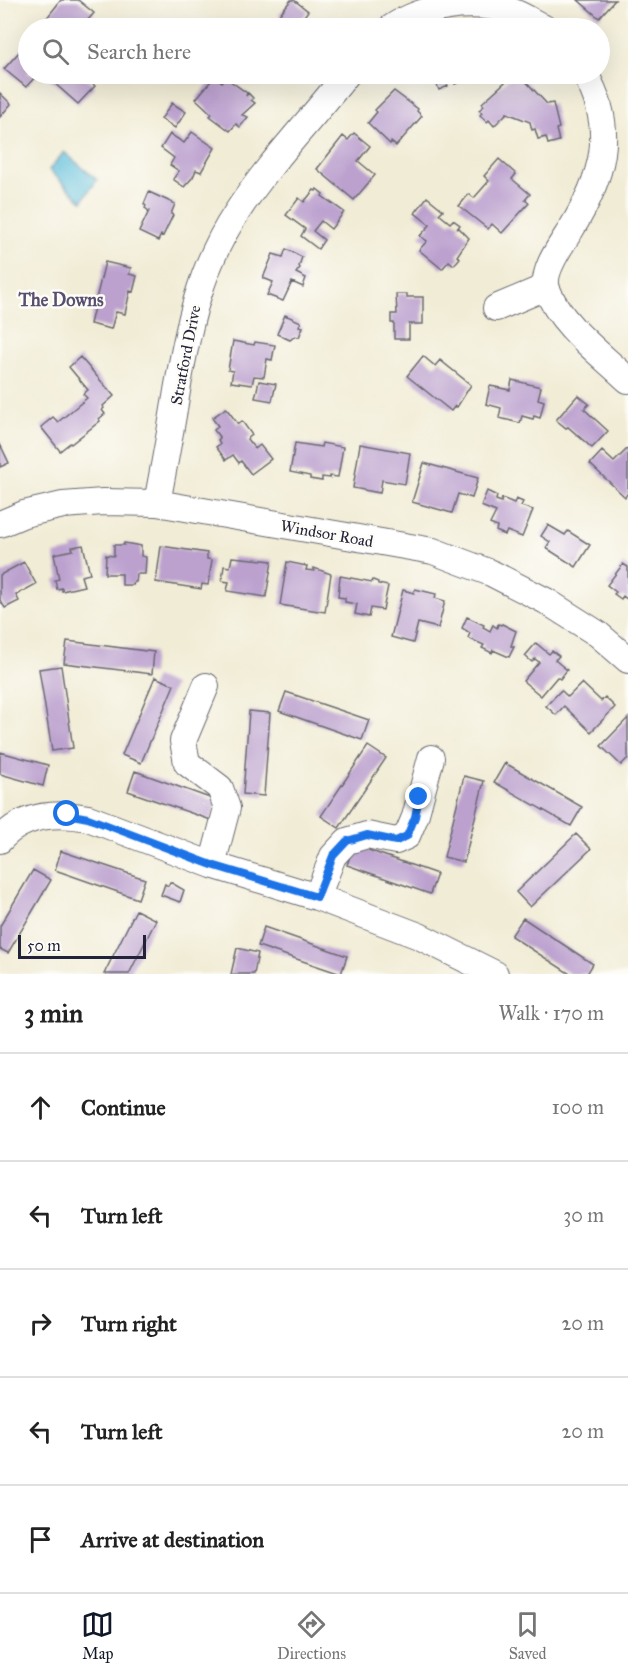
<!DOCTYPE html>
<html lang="en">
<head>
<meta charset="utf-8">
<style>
  body { margin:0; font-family:"IM FELL Great Primer",serif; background:#f6f6f6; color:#222 }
  .scale { position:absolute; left:18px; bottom:15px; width:128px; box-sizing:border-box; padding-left:6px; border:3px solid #22223b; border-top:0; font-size:16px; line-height:21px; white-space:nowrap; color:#22223b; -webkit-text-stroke:4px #fdfcf7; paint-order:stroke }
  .stop { position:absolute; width:18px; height:18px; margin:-14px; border:4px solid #1a73e8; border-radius:50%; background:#fff }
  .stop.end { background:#1a73e8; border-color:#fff; box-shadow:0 2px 6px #0008 }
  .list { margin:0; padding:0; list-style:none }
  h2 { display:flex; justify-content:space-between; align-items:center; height:78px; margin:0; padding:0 24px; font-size:26px }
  h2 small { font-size:20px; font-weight:400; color:#767676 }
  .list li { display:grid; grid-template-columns:39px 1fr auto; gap:18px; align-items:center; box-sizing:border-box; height:108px; padding:0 24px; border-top:2px solid #e0e0e0 }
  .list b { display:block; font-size:22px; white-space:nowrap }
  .list em { font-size:20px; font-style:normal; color:#767676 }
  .icon { flex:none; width:33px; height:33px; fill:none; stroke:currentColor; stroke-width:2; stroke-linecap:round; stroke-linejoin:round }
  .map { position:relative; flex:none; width:628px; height:974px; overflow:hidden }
  .search { position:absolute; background:#fff; box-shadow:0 6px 24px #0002; left:18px; right:18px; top:18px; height:66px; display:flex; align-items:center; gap:15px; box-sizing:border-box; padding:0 21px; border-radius:33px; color:#767676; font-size:22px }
  .sheet { height:618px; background:#fff }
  nav { display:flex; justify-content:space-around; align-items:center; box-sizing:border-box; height:84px; border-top:2px solid #e0e0e0; background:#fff; font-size:16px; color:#767676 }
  nav a { display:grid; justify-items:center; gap:3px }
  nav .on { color:#111827 }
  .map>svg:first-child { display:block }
</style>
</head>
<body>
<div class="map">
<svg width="628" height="974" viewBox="0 0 628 974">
  <rect width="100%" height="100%" fill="#fdfcf7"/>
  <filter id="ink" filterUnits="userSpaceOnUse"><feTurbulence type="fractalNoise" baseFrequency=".0167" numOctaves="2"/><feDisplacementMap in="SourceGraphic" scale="12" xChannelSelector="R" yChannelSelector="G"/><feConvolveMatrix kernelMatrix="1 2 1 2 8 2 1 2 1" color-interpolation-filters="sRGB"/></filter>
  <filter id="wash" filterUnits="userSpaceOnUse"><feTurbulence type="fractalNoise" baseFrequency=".008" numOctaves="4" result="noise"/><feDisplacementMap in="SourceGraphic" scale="24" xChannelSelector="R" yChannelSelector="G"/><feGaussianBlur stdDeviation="1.35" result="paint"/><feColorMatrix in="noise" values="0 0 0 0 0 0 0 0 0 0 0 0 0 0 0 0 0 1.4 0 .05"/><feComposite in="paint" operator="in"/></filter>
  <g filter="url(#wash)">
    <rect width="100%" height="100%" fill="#f1ecd5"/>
    <path fill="#5cbeda" stroke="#3f708a" stroke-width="1.5" d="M64,152l33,28 -15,21 -33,-31z"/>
    <g id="blocks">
      <path fill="#bca1cf" d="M61,0h17l16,13 -13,15h-33l-6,-4z
        M291,0h3l14,11 -12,16 -2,-2 -3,3h-9l7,-5 -10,-8z
        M578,0h37l-16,18z
        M28,42v32h10l-12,13 -22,-18z
        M44,74h36l15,12 -17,18z
        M433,74h33l2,5 -13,5 -3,-8 -7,2 3,8 -9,4z
        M514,74h5l28,30 6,-1 6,25 -3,1 3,12 -11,3 -2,-7 -8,2 -3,-10 -3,1 -2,-8 -23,-9 -13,13 -5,-6 -2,2 -7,-7 2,-2 -3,-3 5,-4 -2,-3z
        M215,76l7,6 4,-4 21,15 -1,3 2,-3 5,5 -2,2 4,3 -13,12 6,2 -8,10 -4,-3 -6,7 -20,-15 2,-2 -16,-15z
        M394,91l24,18 -1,2 5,5 -26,30 -5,-4 -1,2 -22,-21 9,-11 -2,-2z
        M0,93l11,11 -11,13z
        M172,103l14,9 -11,16 -14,-9z
        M192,132l23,16 -14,24 -5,-2 -3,7 -9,10 -11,-8 6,-8 -9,-6 4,-7 -13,-10 9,-14 14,9z
        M354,133l16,13 -12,15 17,14 -21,25 -37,-31 26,-33 5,4z
        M499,159l17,15 -4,5 18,15 -5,6 4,3 -27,30 -10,-9 -4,5 -29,-23 10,-12 5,4 15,-17 -5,-5z
        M317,189l6,5 -1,2 22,16 -13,17 -10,-8 -8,10 11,9 -6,9 -17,-13 4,-7 -19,-14 13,-17 5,4 10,-12 2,1z
        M149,192l26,12 -4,10 2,1 -10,21 -2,-1 -3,6 -19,-9 10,-21 -4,-3 1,-2 -2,-2z
        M427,197l16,13 -4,4 11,9 3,-3 7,5 -3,4 2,-1 10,10 -12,18 3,2 -6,7 -5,-4 -7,8 -23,-19 8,-9 -7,-5 10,-11 -15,-12z
        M286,249l16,8 -3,9 1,2 -4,5 10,5 -3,9 -11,-5 -9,19 -16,-6 6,-13 -10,-4 10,-24 10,3z
        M105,262l26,6 -2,6 8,2 -4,16 -3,-1 -5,23 -9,-2 -5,17 -21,-5z
        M396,294h11v3h16v27h-14v15h-15v-16h-3v-9h6z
        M285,315l16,7 -2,4 4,1 -4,10 -4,-1 -5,4 -13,-6z
        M233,341l21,4 1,-3 20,3 -3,15 -5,-1 -3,18 -10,-1 -2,9 -21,-3 2,-11 -5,-1z
        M423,356l12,10 5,-6 31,25 -14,22 -2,-1 -4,5 -44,-35z
        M80,357l34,39 -11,10 1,2 -2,2 3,4 -6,5 1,2 -29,23 -1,-1 -10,8 -19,-24 12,-10 5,5 29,-24 -4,-4 5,-4 -19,-23z
        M512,380l29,7 -3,12 6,2 -4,17 -6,-2 -1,3 -11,-3 -2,7 -21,-5 2,-10 -15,-4 4,-18 20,4z
        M259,381l17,3 -4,17 -17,-3z
        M578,395l11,9 -5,5 24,22 -16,17 -24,-21 -2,1 -10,-8z
        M226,408l12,16 4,-3 10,14 -5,4 8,10 5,-4 11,14 -20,15 -10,-13 -2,2 -6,-8 -7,5 -10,-13 4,-3 -2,-4 2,-2 -6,-8 4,-4 -6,-8z
        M295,443l26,4 1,-4 21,4 -5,30 -8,-1v2l-8,-1v4l-12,-2v-3l-20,-4z
        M0,444l9,19 -9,4z
        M360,444l50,9 -5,31 -23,-4 -2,13 -27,-5z
        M628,448v45l-3,4 -35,-33 12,-13 12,11z
        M424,463l54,15 -6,20 -14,-4 -6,19 -40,-11z
        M487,491l10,5 -1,4 5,2 1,-4 12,5 2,-4 7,3 -2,4 12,4 -11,27 -15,-6 -2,4 -9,-4 1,-4 -7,-3 6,-12 -15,-6z
        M548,525l17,10 3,-4 22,14 -14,22 -30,-19 4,-6 -9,-6z
        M124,543l17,3v10l5,1 -1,17h-8l-1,8h-2l-1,3h-11v-11h-17l1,-19 8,1v-11h10z
        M83,545l7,29 -9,2 3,10 -22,5v-3l-5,1 -2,-9 4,-1 -5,-25 19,-4 -1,-3z
        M161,546l46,7v6l5,1 -4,25 -6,-1 -1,5 -45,-7z
        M232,557l40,4 -6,36 -39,-6 2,-9 -7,-1 2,-15 6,1z
        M24,562l12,22 -20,11 3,6 -14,7 -5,-8v-25z
        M287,562l20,4 -1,4 8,1v-3l17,6 -6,38 -45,-7z
        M623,564l5,3v33l-5,-4 -2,3 -7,-5 2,-2 -9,-7z
        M340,576l32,6 1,-2 5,2v2l10,2 -5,24 -12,-2 -2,9 -14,-3 2,-10 -12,-2v-4l-7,-1z
        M415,589l21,5 -1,4 10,3 -7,27 -20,-5 -5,20 -22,-6 12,-47 11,3z
        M467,617l17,8 -1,2 7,4 3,-6 4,3 1,-4 3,1 1,-1 14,7 -5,15 3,1 -5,10 -16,-7 -1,3 -10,-5 2,-3 -16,-7 2,-5 -8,-5z
        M67,641l87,11 -2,22 -88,-11z
        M536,643l13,11 3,-3 7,5 -4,4 12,10 -7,9 -3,-2 -16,19 -18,-15 16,-19 -4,-3 -3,3 -7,-6z
        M61,666l12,82 -21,3 -13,-82z
        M155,677l19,8 -33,78 -19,-8z
        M582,683l19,18 4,-4 10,10 -24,25 -27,-26 -8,9 -10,-9 15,-16 7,7z
        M286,692l83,28 -7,20 -83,-29z
        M249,711l21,2 -6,83 -21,-2z
        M628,718v40l-7,7 -20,-19z
        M368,746l18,12 -47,70 -18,-12z
        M0,752l48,13 -5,21 -43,-12z
        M505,763l77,44 -11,19 -77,-44z
        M135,771l83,30 -7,19 -83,-29z
        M464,776l20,5 -20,81 -20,-5z
        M576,834l15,15 -61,58 -14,-15z
        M354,845l83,29 -7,20 -83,-29z
        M61,851l84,28 -7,20 -83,-29z
        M33,870l18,10 -43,73 -8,-4v-23z
        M170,882l14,8 -4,12 -19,-7 4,-11 3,2z
        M136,910l20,10 -27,54h-25z
        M523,918l70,46 -6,10h-17l-59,-38z
        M264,927l83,29 -6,18 -83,-28z
        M237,948l21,5 -4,21h-23z"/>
    </g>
  </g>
  <g filter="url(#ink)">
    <use href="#blocks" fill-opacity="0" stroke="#6a6971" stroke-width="1.5"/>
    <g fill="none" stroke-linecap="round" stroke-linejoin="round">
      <defs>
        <path id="minor" d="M391,28c34,-23 81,-28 120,-17 12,4 23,12 33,17
          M585,74c33,57 17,105 -15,157 -9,14 -29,41 -23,58 13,36 54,65 81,91
          M496,308l50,-21
          M157,503c7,-37 14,-74 20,-112 11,-64 23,-124 60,-179 32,-49 74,-92 110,-138
          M0,524l24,-10 39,-9 40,-3 54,1 276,48 58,22 55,28 52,33 30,26
          M206,686l-23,55 4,22 33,25 7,20 -15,57
          M0,840c23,-26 56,-28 88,-22l124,47 105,32 102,39 76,38
          M317,897l16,-41 14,-15 20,-6 29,6 11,-5 8,-19 16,-59"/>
      </defs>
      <use href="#minor" stroke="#6a6971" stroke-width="28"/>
      <use href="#minor" stroke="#fff" stroke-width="26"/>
    </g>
  </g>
  <g fill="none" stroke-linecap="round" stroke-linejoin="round" filter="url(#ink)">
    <path stroke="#1a73e8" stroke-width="8" d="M67,814l21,4 124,47 105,32 16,-41 14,-15 20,-6 29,6 11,-5 8,-19 4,-20"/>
  </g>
  <g text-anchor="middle" stroke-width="5" stroke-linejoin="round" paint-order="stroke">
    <g font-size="16" fill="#22223b" stroke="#fdfcf7">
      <text transform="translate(185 355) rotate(-79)" y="6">Stratford Drive</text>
      <text transform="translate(327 533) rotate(10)" y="6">Windsor Road</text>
    </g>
    <g font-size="18" font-weight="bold" fill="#584e6f" stroke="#fdfcf7">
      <text x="61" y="306">The Downs</text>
    </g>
  </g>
</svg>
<div class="scale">50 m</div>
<div class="stop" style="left:67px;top:814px"></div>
<div class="stop end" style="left:419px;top:797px"></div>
<div class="search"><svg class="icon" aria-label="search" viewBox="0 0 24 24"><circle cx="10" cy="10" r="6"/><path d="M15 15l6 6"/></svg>Search here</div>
</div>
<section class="sheet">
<h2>3 min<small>Walk · 170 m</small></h2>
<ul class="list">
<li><svg class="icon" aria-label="ahead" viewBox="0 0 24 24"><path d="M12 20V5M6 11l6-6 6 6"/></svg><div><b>Continue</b></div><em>100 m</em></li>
<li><svg class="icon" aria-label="left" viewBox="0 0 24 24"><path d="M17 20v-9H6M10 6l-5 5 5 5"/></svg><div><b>Turn left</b></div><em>30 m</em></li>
<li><svg class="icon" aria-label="right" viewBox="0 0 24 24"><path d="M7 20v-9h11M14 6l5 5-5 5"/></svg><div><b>Turn right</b></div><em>20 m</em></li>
<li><svg class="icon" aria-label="left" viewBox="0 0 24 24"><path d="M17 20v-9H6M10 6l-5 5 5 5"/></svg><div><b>Turn left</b></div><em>20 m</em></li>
<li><svg class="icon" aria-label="arrive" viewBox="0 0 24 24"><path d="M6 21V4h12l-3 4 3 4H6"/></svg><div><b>Arrive at destination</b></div></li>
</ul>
</section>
<nav>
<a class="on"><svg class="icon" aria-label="map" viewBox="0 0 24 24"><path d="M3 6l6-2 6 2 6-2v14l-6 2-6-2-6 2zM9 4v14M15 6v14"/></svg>Map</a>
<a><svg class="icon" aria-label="directions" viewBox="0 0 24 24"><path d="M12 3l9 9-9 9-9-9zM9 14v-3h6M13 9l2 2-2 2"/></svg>Directions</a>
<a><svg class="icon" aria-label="saved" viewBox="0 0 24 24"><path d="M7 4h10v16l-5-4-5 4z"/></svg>Saved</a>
</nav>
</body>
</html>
